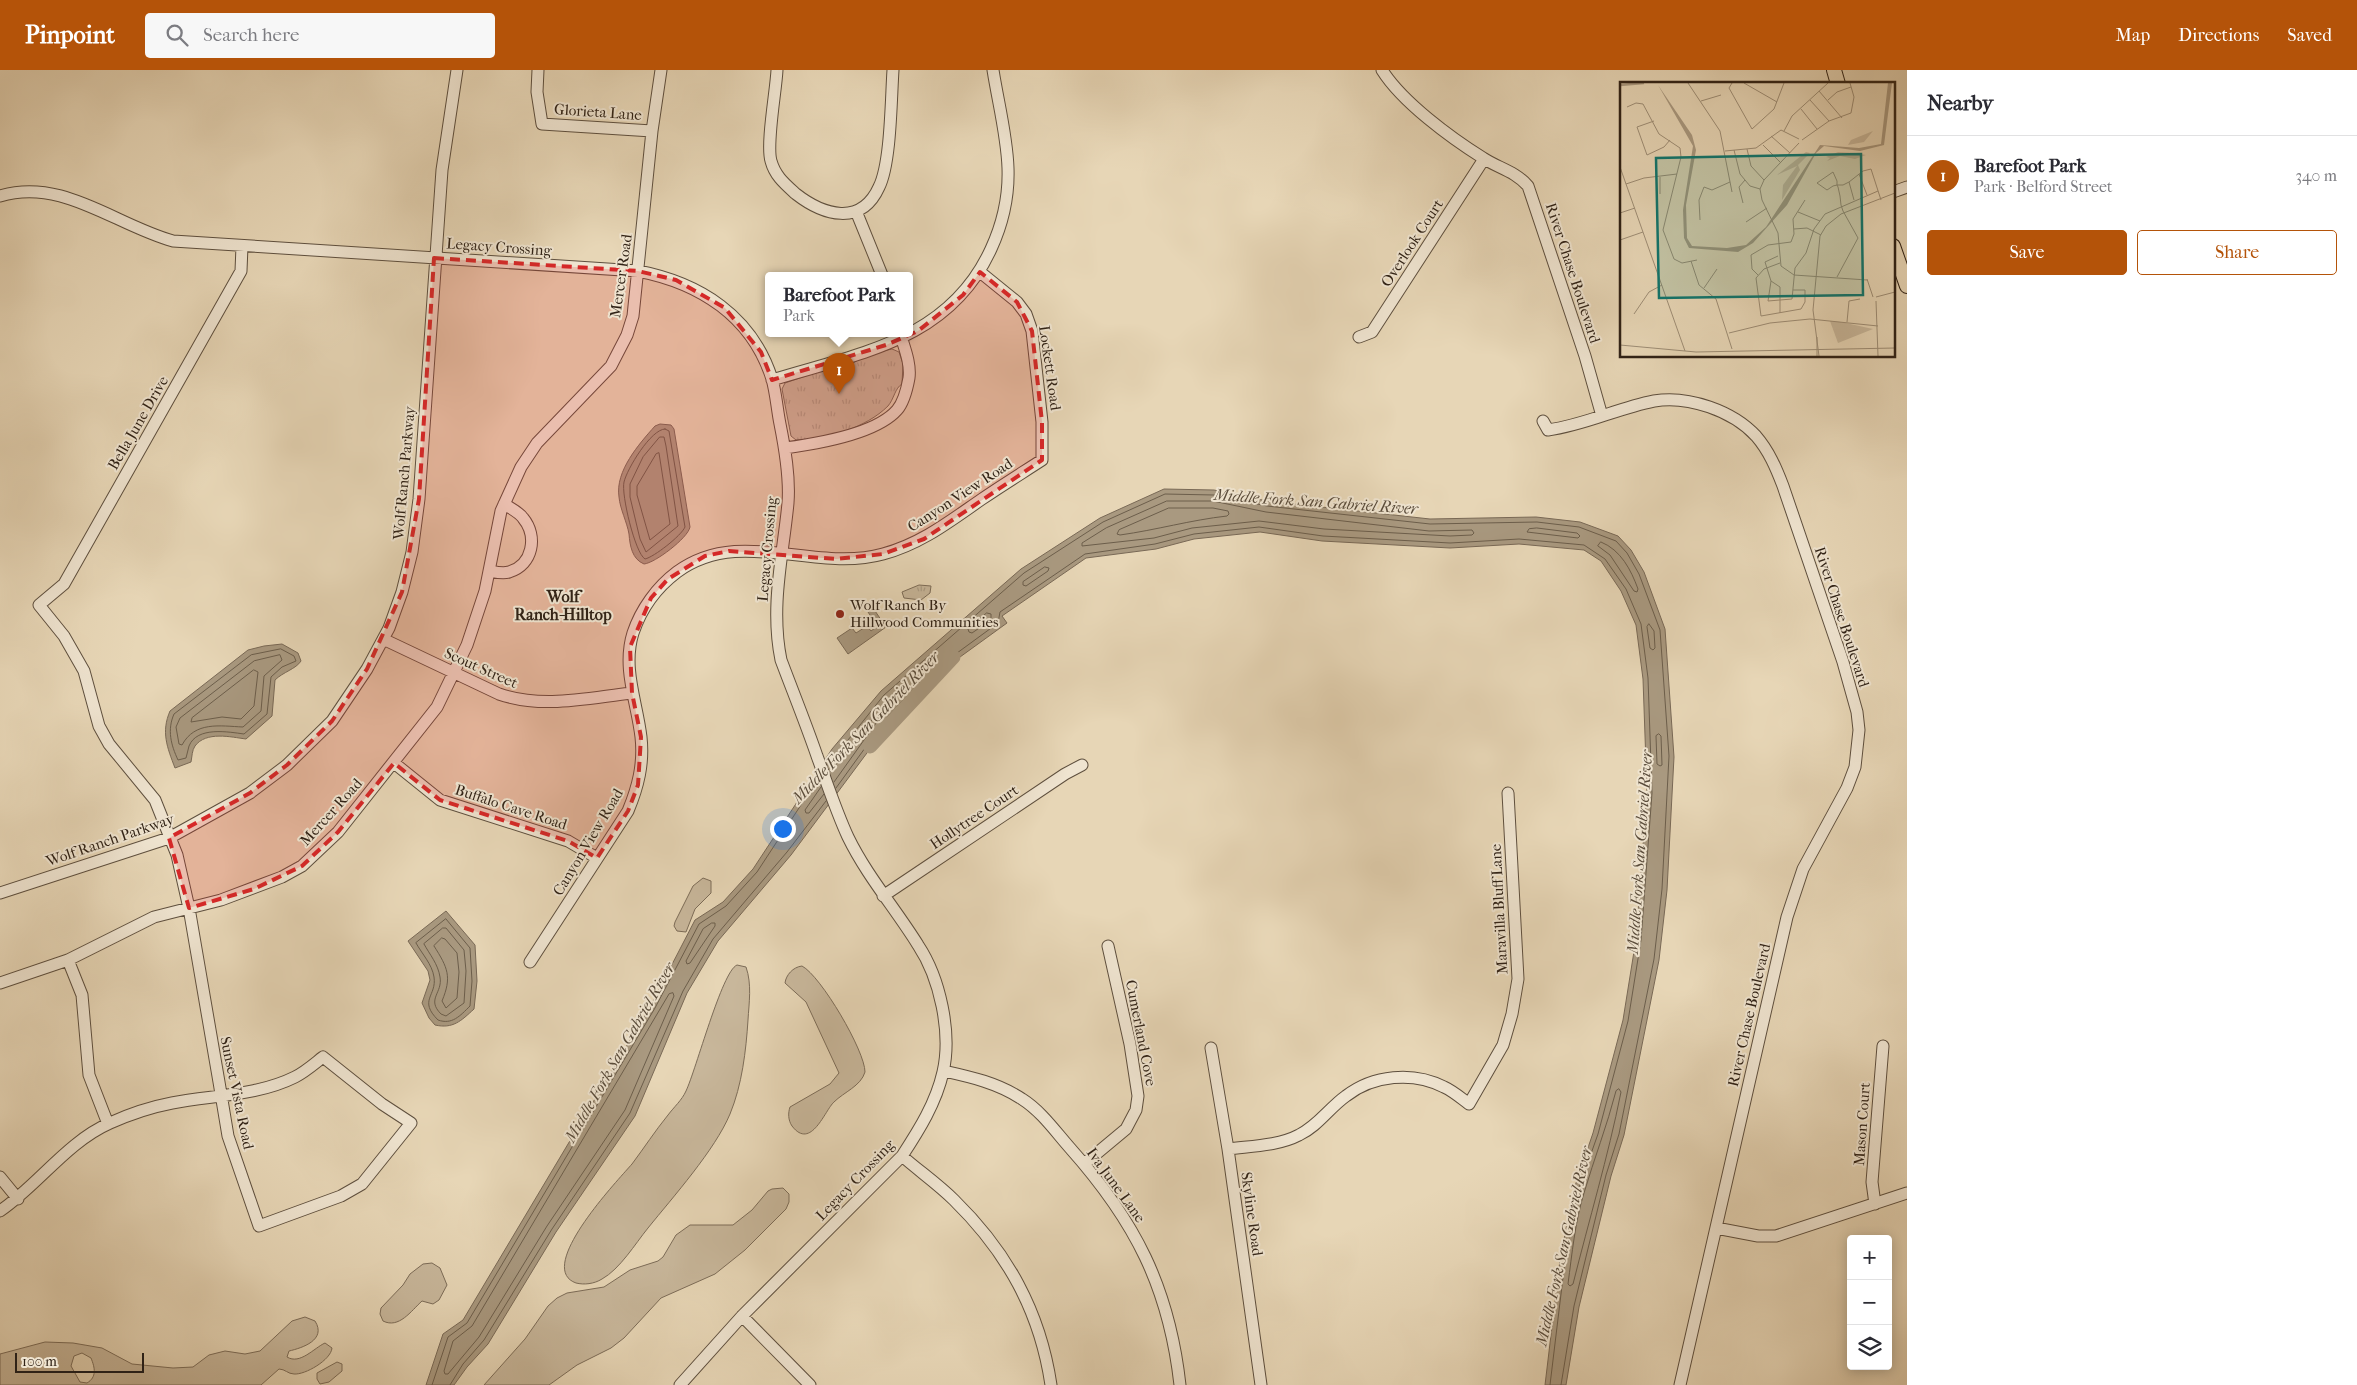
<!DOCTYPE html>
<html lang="en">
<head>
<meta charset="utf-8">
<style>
  body { margin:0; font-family:"IM FELL French Canon",serif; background:#f7f7f7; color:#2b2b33 }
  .controls { position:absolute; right:15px; bottom:15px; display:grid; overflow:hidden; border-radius:5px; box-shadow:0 2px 12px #0003 }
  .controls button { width:45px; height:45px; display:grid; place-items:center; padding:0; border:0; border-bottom:1px solid #e1e1e2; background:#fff; color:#2b2b33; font:25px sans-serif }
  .scale { position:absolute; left:15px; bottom:12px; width:129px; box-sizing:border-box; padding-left:5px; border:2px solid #302216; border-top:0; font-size:14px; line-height:18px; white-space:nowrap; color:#302216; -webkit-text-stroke:4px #efe4d0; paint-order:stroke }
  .you { position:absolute; left:782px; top:758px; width:18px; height:18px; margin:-12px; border:4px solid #fff; border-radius:50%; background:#1a73e8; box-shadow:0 0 0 8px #1a73e833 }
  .badge { display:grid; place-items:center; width:32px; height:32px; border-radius:50%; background:#b45309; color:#fff; font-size:16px; font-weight:700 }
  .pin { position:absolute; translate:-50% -41px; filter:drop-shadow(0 1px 2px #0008) }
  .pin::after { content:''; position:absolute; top:26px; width:18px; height:15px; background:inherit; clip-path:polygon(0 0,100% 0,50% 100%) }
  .popup { position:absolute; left:765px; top:202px; width:148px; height:65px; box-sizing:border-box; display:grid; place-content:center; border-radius:5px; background:#fff; filter:drop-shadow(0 1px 4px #0005); font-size:16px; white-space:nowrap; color:#7c7c81 }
  .popup b { font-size:19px; color:#2b2b33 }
  .popup::after { content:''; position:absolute; left:50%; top:100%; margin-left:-10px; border:10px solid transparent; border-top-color:#fff }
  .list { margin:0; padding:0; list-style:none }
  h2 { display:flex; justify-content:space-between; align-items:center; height:65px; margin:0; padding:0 20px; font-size:21px }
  h2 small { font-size:16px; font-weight:400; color:#7c7c81 }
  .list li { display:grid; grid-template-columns:32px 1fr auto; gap:15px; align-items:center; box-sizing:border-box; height:80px; padding:0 20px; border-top:1px solid #e1e1e2 }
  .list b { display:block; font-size:19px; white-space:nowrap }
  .list p { margin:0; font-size:16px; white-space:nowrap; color:#7c7c81 }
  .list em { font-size:16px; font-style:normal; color:#7c7c81 }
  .actions { display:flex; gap:10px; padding:15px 20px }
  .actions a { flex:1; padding:11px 0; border:1px solid #b45309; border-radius:5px; text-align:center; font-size:18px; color:#b45309 }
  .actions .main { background:#b45309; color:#fff }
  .icon { flex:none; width:28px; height:28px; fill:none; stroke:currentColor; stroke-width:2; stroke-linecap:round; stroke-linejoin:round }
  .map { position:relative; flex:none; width:1907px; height:1315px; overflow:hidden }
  header { display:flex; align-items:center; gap:30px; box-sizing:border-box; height:70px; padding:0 25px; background:#b45309; color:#fff }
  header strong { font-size:24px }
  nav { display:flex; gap:28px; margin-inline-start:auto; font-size:18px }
  .search { width:350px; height:45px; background:#f7f7f7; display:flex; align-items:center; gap:12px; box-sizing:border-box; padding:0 18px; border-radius:5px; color:#7c7c81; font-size:19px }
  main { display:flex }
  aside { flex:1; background:#fff }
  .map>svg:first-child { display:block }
</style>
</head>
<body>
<header>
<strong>Pinpoint</strong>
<div class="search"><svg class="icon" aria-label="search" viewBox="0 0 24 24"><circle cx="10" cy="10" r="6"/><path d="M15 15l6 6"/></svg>Search here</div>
<nav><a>Map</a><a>Directions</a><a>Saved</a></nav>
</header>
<main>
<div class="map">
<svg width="1907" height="1315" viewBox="0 0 1907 1315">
  <defs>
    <pattern id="park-tufts" width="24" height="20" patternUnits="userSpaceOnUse" patternTransform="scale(1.25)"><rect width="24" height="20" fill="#c8b79b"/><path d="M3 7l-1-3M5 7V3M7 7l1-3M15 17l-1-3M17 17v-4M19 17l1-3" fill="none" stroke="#ac9d85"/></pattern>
  </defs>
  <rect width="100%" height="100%" fill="#e7d6b6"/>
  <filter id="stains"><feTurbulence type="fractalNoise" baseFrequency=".004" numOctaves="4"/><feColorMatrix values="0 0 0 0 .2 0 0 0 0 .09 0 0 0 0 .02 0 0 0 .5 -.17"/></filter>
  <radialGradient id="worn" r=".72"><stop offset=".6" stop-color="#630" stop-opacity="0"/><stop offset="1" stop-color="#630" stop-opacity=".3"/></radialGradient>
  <path fill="#c8b79b" stroke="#7c6c58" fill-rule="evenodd" d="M703,808l8,3v12l-16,16 -9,23 -9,-1 -3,-5 1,-4 18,-36z
    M737,895l9,2c6,17 3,36 2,53 -2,31 -6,65 -18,94 -15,36 -57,83 -82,114 -13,16 -28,41 -46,51 -8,5 -18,6 -26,4 -42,-15 43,-104 56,-119 12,-16 23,-33 36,-49 6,-8 14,-15 18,-24 10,-21 36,-120 51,-126z
    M802,896c19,10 63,85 63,106 -4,14 -21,20 -31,30 -9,8 -23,49 -42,24 -4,-6 -4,-13 -2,-19l40,-23 9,-11 -33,-71 -21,-19c1,-8 8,-16 17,-17z
    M783,1118l6,6v8l-3,7 -41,41 -30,24 -54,24 -37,40 -13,10 -34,17 -28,20h-65l41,-46 23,-33 9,-8 10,-5 37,-6 26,-17 28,-9 5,-4 13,-22 14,-10h43l19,-15 16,-19 4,-2z
    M432,1193l8,5 7,17 -8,15 -6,4 -11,-3c-11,10 -23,28 -39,20l-3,-7 1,-6 22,-23 7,-11 13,-10z
    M305,1247l10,4c12,19 -13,27 -26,30l-2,6c13,8 27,-9 38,-14l7,5c-1,12 -27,27 -38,26 -6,0 -9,-5 -15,-5l-18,16h-261v-31l45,-12 28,1 29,5 30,16 41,4 20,-1 16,-12 16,-4 20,3 15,-3 32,-30zM82,1283l9,5c4,10 6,19 -4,25l-7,-1 -9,-16 3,-10z
    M337,1292l5,2v7l-13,11 -9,2 -3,-5v-6z"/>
  <path fill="url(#park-tufts)" stroke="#7c6c58" d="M892,279l7,3 4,12 -1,20c-7,4 -8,15 -14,22 -22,22 -61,33 -92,34l-5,-4 -9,-47 3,-6 38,-13c14,5 30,-8 41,-13 9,-4 19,-6 28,-8z
    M919,515l12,1 -1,7 -9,7 -17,-2 -2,-6z"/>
  <path fill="#a99980" stroke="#796956" d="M660,354l11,1 3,4 16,98c-2,11 -35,36 -46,37 -12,-5 -14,-18 -15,-30 -2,-12 -9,-25 -10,-37 -4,-26 20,-53 36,-71z
    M1164,419l50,1 53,11 163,18 106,-2 44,5 38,14 13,14 13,22 21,57 9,128 -7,133 -8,70 -35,175 -13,41 -32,131 -13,78h-21l15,-125 13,-68 20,-59 30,-113 13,-81 11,-147 -4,-113 -7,-54 -15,-34 -20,-30 -17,-11 -65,-6 -69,4 -128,-7 -62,-9 -66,7 -38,10 -70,9 -84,58 5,7 -76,55 -38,40 -102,137 -73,86 -31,52 -52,123 -79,116 -68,112 -21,23 -13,18h-28l17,-51 20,-14 188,-315 44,-85 28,-18 30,-33 79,-120 49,-58 140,-122 79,-51z
    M873,538l13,19 -38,27 -11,-16 15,-10 4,5 11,-7 4,5 4,-3 -7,-11 2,-2 -2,-3z
    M282,574l16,9 3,8c-5,8 -18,11 -26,19l-3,36 -26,23c-15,-2 -40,-8 -51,7 -3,4 -3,11 -4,16l-16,6c-8,-21 -14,-36 -5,-57l78,-61 16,-4z
    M446,841l29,34 2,36 -3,28c-13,12 -21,20 -39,16l-6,-7 -7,-15 8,-23 -2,-9 -20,-30z"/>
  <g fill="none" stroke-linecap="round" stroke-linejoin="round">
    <path stroke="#6c5e4b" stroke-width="1" d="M665,359l4,2 16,96c-4,9 -31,30 -40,32 -10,-6 -24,-65 -21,-77 3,-13 27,-53 41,-53z
      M660,367h4l2,9 12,80 -32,26 -6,-13 -10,-42v-13l13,-27z
      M659,383l11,71 -20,16 -13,-45v-9l19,-32z
      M1167,431h46l53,11 163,19 43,-1 2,3 -2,2 -22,1 -126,-7 -65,-8 -67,7 -38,10 -72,8v-3l24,-15z
      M1169,438h44l15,3 1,3 -2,2c-36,4 -71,14 -107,19l-3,-1 2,-4z
      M1537,458l40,5 3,3 -2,2 -51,-6 2,-3z
      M1601,472c20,8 30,28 37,47l-1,3 -3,-1 -24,-36 -12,-9z
      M1045,497l4,1 -1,3 -22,15 -3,-1v-3z
      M987,543l4,1v6l-19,13 -3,-1 -1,-3z
      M1649,554l5,7 1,17 -2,2 -3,-2 -3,-21z
      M281,579l13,7 2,5 -14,6 -11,10 -4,37 -23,20c-15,-2 -47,-8 -55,12 -1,4 -2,8 -3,12l-8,2c-7,-15 -11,-30 -4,-46l77,-59z
      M280,585l2,5 -18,16 -3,35 -18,16c-23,-1 -48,-6 -61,18l-3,-1 -3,-17 4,-9 74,-57z
      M254,600l4,2 -4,34 -13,13 -19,-2 -31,5 1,-4z
      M1659,664l2,2 1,29 -2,1 -3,-2 -1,-28z
      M828,695l56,-70 140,-122 79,-51 62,-28 49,1 53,11 163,18 107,-2 42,5 37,14 11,12 12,21 21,56 9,126 -7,133 -8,70 -35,175 -13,41 -32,131 -13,79
      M830,702l45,-56h3l1,3 -45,63
      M821,717l-16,23 1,3h3l15,-19
      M836,718l53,-73 38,-40 71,-52 2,-11 85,-58 70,-10 39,-10 65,-7 64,9 127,7 69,-4 65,6 21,14 21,30 15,35 7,54 4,115 -11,147 -13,81 -30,113 -21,59 -12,68 -15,124
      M446,849l24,29 2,33 -2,25c-10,10 -18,19 -32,14 -20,-20 -1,-24 -4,-43 -2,-13 -12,-23 -18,-34z
      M712,853h3v3l-25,37 -3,1 -1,-3 17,-32z
      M443,858h3l18,22 2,21 -2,32 -18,13 -5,-2c-15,-15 2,-21 -1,-37 -2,-13 -10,-22 -16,-33z
      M442,868l3,1 12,14 2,19 -2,26 -11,10 -4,-7c10,-24 6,-33 -8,-55z
      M673,923l1,3 -49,114 -78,116 -68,111 -31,37h-3l-1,-3 9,-30 19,-15 197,-332z
      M1619,1019l2,3c-13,65 -32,128 -48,192l-3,2 -2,-2c4,-30 7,-62 16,-91 10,-34 23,-67 32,-102z
      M432,1315l16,-48 19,-14 188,-315 44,-84 27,-18 31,-34 61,-93
      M450,1315l13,-21 21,-24 68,-111 78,-116 53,-122 30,-52 74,-87 39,-51"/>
    <path stroke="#a99980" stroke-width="15" d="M870,676l83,-89"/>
    <defs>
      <path id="minor" d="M538,0l-1,22 5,32 110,7
        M777,0c-1,21 -11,74 -6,91 4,15 14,23 25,33 27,21 65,33 83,-7 12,-24 12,-88 14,-117
        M1382,0c20,32 69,68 101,88 15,10 32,13 45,28l57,170 17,60
        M1893,122l14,-5
        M0,126c62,-19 115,29 173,45l465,30c62,12 114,45 134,108 4,14 5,30 8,45 5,25 10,53 8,79 -5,53 -18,103 -7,157 12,32 25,64 36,96 10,27 19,55 31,81 19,39 47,71 70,108 22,33 34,88 25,127 -7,31 -24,58 -41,84l-160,160 -62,69
        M856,141l26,64
        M1359,267l13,-5 112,-173
        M772,310c87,-27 177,-39 219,-131 12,-26 18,-53 17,-81 -1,-32 -10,-66 -15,-98
        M1543,351l5,9c37,-5 70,-22 106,-29 34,-6 79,10 102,35 13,15 20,32 27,50l60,176 14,50 2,18 -4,37 -8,21 -44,81 -16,48 -107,468
        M785,378c30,-4 91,-14 112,-38 7,-8 10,-21 12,-32 2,-15 -5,-31 -9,-45
        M489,501c6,1 14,3 20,1 24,-7 29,-36 14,-54 -4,-6 -13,-10 -19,-14
        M383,569l116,55c44,15 88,4 133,-1
        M394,693l46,37 128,41 29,17
        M0,823l169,-55 81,-45 37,-28 45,-44 35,-52 22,-41 13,-36 10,-40 7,-53 23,-329 15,-100
        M883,826l182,-122 17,-9
        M68,890l14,35 7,80 19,49
        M530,892l98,-151c10,-24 16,-47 13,-74 -4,-35 -19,-69 -8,-104 8,-24 24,-46 44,-61 63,-46 137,1 206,-18 38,-10 67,-33 99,-55 19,-13 40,-26 60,-39v-38l-10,-91 -6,-17 -9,-12 -37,-30
        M0,913l68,-23 86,-43 67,-17 61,-23 20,-11 36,-34 99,-125 30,-62 18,-54 16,-80 20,-44 16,-24 74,-77 16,-31 6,-19 19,-185 9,-61
        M1211,978l17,101 33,236
        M944,1001c27,6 54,12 78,28 19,12 33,32 48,49 65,73 99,139 110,237
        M1228,1079c23,-3 50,-3 71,-14 19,-9 30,-27 47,-39 27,-21 67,-25 98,-9 9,4 17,11 25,17l34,-59 9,-31 6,-35 -10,-186
        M902,1086c17,15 36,28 52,44 53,52 86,111 97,185
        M1084,1094l42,-35 10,-19 2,-14 -8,-52 -22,-98
        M0,1107l18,22
        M1875,1134l-3,-22 11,-136
        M0,1141c38,-26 67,-69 110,-88 20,-9 41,-16 62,-20 40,-8 85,-7 123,-26 10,-5 19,-13 28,-20l59,47 29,19 -49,61 -21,12 -82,30 -31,-90 -9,-54 -30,-174 -12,-53 -22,-55 -46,-56 -10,-18 -15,-55 -20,-35 -25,-31 25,-21 177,-313 1,-25
        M1716,1158l42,8h18l131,-43
        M742,1246l68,69"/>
      <path id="major" d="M1834,0l4,14
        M1893,176l14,40"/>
    </defs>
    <use href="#minor" stroke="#5e4f3e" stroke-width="13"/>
    <use href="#major" stroke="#302216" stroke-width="16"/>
    <use href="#minor" stroke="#efe4d0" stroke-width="11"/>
    <use href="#major" stroke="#e7d6b6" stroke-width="14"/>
  </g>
  <path fill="#d62828" fill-opacity="0.2" stroke="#d62828" stroke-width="4" stroke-dasharray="10 6" stroke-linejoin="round" d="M434,188l204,13 38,9 49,28 36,44 11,28 114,-35 32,-14 45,-36 17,-23 37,30 15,29 10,91v38l-118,79 -41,15 -47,5 -107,-8 -24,5 -37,23 -17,19 -21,49 2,46 9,44 -3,48 -10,26 -31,47 -29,-17 -128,-41 -46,-37 -56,69 -36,34 -48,23 -65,19 -20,-70 81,-45 37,-28 45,-44 35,-52 35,-77 17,-93z"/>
  <circle fill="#8f2418" stroke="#efe4d0" stroke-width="2" cx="840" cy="544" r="5"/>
  <g text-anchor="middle" stroke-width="4" stroke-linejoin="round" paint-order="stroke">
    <g font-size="15" fill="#302216" stroke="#efe4d0">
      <text transform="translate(598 42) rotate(4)" y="5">Glorieta Lane</text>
      <text transform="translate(1412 173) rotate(-57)" y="5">Overlook Court</text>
      <text transform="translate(499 177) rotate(4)" y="5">Legacy Crossing</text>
      <text transform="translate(1573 203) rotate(72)" y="5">River Chase Boulevard</text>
      <text transform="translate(621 206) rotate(-82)" y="5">Mercer Road</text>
      <text transform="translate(1050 298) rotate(82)" y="5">Lockett Road</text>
      <text transform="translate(138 353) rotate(-60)" y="5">Bella June Drive</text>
      <text transform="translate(404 403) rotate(-85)" y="5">Wolf Ranch Parkway</text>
      <text transform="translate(960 425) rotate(-33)" y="5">Canyon View Road</text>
      <text transform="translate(767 479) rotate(-85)" y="5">Legacy Crossing</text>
      <text transform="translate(1842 547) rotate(72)" y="5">River Chase Boulevard</text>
      <text transform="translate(481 598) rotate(24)" y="5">Scout Street</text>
      <text transform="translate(511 737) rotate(18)" y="5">Buffalo Cave Road</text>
      <text transform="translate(331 742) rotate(-48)" y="5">Mercer Road</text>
      <text transform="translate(974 747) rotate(-34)" y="5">Hollytree Court</text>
      <text transform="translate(110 770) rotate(-19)" y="5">Wolf Ranch Parkway</text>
      <text transform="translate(588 772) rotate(-59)" y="5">Canyon View Road</text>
      <text transform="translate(1499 839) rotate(-93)" y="5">Maravilla Bluff Lane</text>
      <text transform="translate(1749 945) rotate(-77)" y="5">River Chase Boulevard</text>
      <text transform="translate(1141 963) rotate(79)" y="5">Cumerland Cove</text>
      <text transform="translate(237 1023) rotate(78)" y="5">Sunset Vista Road</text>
      <text transform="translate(1862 1054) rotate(-86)" y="5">Mason Court</text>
      <text transform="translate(855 1110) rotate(-46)" y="5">Legacy Crossing</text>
      <text transform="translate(1116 1115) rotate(54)" y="5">Iva June Lane</text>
      <text transform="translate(1252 1144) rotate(82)" y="5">Skyline Road</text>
    </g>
    <g font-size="15" fill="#302216" stroke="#efe4d0" text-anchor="start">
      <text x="850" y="540">Wolf Ranch By<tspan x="850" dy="17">Hillwood Communities</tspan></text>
    </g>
    <g font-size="16" font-style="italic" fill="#5a4c3b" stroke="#efe4d0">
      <text transform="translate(1316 431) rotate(4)" y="6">Middle Fork San Gabriel River</text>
      <text transform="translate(865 657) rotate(-46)" y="6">Middle Fork San Gabriel River</text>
      <text transform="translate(1639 782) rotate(-86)" y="6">Middle Fork San Gabriel River</text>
      <text transform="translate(619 982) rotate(-60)" y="6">Middle Fork San Gabriel River</text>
      <text transform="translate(1563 1176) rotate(-77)" y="6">Middle Fork San Gabriel River</text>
    </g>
    <g font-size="16" font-weight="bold" fill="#302216" stroke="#efe4d0">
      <text x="563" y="532">Wolf<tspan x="563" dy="18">Ranch-Hilltop</tspan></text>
    </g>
  </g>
  <g transform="translate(1620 12)">
    <rect width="275" height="275" fill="#e7d6b6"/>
    <path d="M253,49l-9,11 -16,3 3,-5zM186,70l4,1 -12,12 2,5 -18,30 1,-15 14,-19 -20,9zM218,70l18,1 10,2 -11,4 -15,-3 -13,5 3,-3 -4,-1z" fill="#c8b79b"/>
    <path d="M210,239l11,1 32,7 -35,14z" fill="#c8b79b"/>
    <path d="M268,1h4l-8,62 -24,6 -36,-5 -8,7 -29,52 -34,38 -15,9 -49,-4 -5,-10 -1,-28 10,-64 -35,-61 34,50 4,15 -10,55 1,33 5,8 35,2 19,-3 20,-18 54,-82 39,3 22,-4z" fill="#a99980"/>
    <path fill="none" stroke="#a99980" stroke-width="2.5" d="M0,3l24,-2"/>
    <path fill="none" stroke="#9e8e76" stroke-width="1" d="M68,1l32,48 12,61M112,1l-3,5 23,41 22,-20 10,-26M124,1l33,19M199,9l23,27M190,18l19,21M208,18l9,-8 14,-5M81,19l20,-6M7,25l9,-4 7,1 16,30 21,14 1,9 -18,73 11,29 8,4 15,-3M181,27l16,20M34,39l-17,6 10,28 17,-8 6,-7M164,49l8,-15 36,-33M151,54l19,17M182,58l27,-19 22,-8 3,-16 -4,-14M179,61l-35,37 -4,9 2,11 16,33 3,33 13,9 73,5M143,63l18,18M127,67l4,17 13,14M114,68l6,24 10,12 10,3M105,69l31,-3 25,-18 18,9M0,85l65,184M239,92l8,21M229,100l5,18M6,102l18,-6 33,-4M40,112v-17M123,121l-4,-16 6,-7M178,130l22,9M0,131l15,-5M80,138l-1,-20 5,-13 8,3 18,-8M126,140l21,-14M174,147l13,-1 14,7M0,158l23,-8M71,179l8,24 17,14 16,50M160,181l-16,6 -8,9 5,38 40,-7 4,-7v-12h-12M138,193l-6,-6 -1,-14 17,-10 23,-3 3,-8 -1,-15 12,-19M217,195l21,-39 -15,-27 -2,-6 -1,-9 -2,-9 -1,-2v-4l-4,-9 -16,11 10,7 6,-4 4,-1h6l6,-3 14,-11 8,-2 10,31M247,197l6,18M151,199l-3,20 24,-2 3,-31 11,-15 8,-24 11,-15 53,-23M151,199l9,6v26M151,199l-6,-19 13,-6M84,206l13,-19M256,215l19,-5M256,219l2,55M14,232l15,-22 13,-7M227,240l2,-21 11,-2M109,251l41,-10 40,-4 68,7M197,255v19M0,263l76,7 199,-4M199,274l-6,-46 7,-74 6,-10 15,-12 54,-21"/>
    <path fill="#0f766e" fill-opacity="0.15" stroke="#0f766e" stroke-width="2.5" d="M241,72l2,141 -204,3 -3,-140z"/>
    <rect width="275" height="275" fill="none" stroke="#302216" stroke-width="2.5"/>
  </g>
  <rect width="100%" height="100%" filter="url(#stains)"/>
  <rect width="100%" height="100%" fill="url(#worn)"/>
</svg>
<div class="controls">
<button>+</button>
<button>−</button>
<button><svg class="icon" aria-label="layers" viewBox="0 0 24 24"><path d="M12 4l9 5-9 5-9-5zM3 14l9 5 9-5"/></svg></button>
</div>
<div class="scale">100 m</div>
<div class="you"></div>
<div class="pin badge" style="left:839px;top:324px">1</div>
<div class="popup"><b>Barefoot Park</b>Park</div>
</div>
<aside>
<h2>Nearby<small></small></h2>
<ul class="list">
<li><span class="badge">1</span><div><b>Barefoot Park</b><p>Park · Belford Street</p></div><em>340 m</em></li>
</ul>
<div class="actions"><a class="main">Save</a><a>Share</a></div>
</aside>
</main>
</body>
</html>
